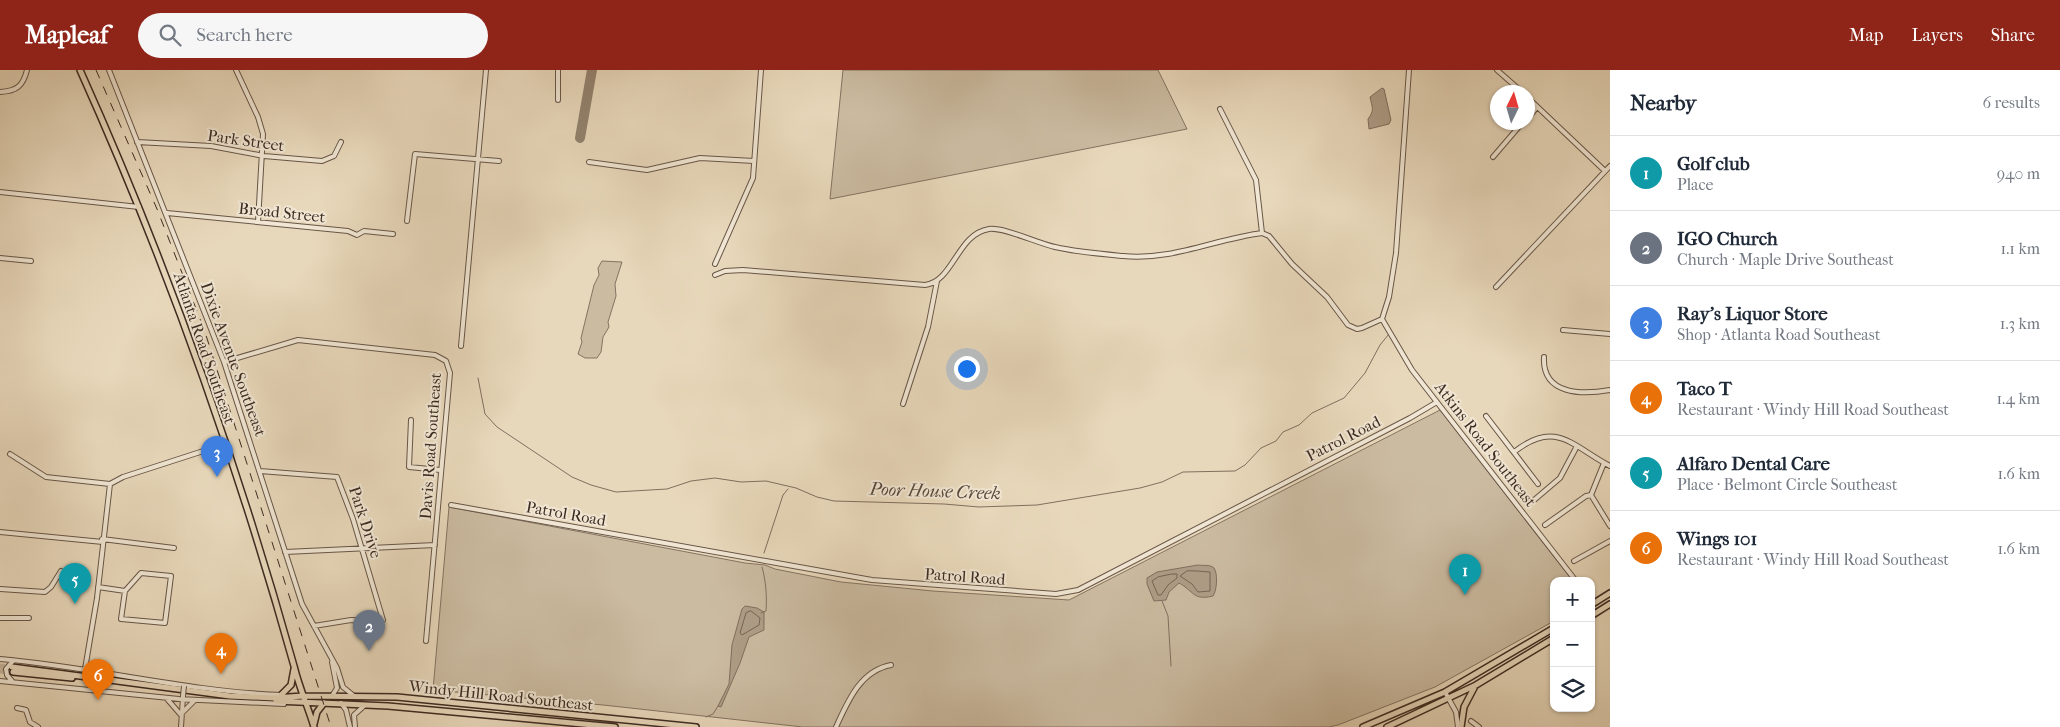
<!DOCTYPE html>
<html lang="en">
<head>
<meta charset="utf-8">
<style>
  body { margin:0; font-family:"IM FELL French Canon",serif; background:#f6f6f7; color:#1f2937 }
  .controls { position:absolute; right:15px; bottom:15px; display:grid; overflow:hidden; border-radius:10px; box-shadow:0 1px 4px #0004 }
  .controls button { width:45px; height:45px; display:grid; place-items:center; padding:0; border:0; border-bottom:1px solid #e0e1e3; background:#fff; color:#1f2937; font:25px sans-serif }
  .compass { position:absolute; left:1490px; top:15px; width:45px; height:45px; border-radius:50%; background:#fff; box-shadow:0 1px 4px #0004; rotate:5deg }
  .you { position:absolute; left:966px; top:298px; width:18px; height:18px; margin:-12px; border:4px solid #fff; border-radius:50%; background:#1a73e8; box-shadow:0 0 0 8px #1a73e833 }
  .badge { display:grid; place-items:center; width:32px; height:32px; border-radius:50%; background:#8f2418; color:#fff; font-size:16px; font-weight:700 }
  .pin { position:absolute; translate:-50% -41px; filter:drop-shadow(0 1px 2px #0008) }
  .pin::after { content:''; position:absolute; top:26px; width:18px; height:15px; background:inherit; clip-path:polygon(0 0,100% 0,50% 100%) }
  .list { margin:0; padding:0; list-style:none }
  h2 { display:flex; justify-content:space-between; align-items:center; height:65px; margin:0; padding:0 20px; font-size:21px }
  h2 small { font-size:16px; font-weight:400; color:#747a83 }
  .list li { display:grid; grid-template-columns:32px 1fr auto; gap:15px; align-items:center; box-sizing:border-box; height:75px; padding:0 20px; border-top:1px solid #e0e1e3 }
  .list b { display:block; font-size:19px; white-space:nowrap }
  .list p { margin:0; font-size:16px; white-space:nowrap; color:#747a83 }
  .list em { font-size:16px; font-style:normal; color:#747a83 }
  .icon { flex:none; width:28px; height:28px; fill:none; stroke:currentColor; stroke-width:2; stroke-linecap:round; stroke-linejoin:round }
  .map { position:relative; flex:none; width:1610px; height:657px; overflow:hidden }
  header { display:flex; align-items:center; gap:30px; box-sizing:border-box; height:70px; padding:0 25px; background:#8f2418; color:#fff }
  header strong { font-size:24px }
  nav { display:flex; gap:28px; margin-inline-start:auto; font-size:18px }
  .search { width:350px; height:45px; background:#f6f6f7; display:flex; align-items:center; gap:12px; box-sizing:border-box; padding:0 18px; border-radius:28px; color:#747a83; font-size:19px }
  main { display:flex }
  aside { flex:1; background:#fff }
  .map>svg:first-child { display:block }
</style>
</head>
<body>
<header>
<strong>Mapleaf</strong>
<div class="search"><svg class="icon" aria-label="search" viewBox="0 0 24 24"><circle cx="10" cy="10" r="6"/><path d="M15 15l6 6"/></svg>Search here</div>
<nav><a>Map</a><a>Layers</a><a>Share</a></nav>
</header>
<main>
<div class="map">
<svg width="1610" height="657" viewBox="0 0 1610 657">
  <rect width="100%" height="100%" fill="#e8d8bb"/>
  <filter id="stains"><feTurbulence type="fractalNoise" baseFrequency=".004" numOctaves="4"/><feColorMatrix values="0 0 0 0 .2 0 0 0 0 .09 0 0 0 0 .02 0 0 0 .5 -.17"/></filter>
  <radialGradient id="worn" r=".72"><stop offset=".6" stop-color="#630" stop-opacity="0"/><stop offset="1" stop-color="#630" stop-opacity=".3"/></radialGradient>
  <path fill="#cbbba1" stroke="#847362" d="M843,0h315l29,59 -357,70z
    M602,191l20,1 -7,22 1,12 -8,26 1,5 -6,10 -2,15 -4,6h-12l-7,-4 4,-12 -1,-4 13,-53 5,-10 -1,-7z
    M1440,340l133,171h-19v40l-119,66 -97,38 -9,2h-526l-200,-22 -170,-15 16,-183 296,56 20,2 10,4 66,13 92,9 136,9z"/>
  <path fill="#ae9d87" stroke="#816f5f" d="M1382,18l2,1 7,31 -2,4 -20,5 -1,-10c7,-9 4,-12 2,-22z
    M1198,495c4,1 12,-1 16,3 4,5 3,23 -1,28 -20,5 -19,-5 -34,-13l-10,9 -3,8 -12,1 -7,-17v-6l10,-6z
    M745,536l12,2 7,4v18l-15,7 -9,26 -19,44 -3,-1 11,-22 3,-39 10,-36z"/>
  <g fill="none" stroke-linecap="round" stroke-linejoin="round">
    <path stroke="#766454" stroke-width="1" d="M1197,501l13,1v19l-12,1 -6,-8 -12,-8 7,-5z
      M1172,504h5v4l-9,7 -7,10h-3l-6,-14 6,-4z
      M751,541l9,7 -1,7 -17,10 -2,-2 6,-20z"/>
    <path stroke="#816f5f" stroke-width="1" d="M478,308l7,36 12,13 75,50 19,8 25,7 51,-3 24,-8 24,-3 26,4 25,-1 30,7 21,9 17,4 110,3 35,3 58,-2 103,-17 22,-6 21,-10 52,-1 10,-6 16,-17 15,-7 7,-9 16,-7 13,-12 32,-15 21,-25 15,-28 9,-11
      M764,483l19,-58 5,-6
      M1162,531l6,15 3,50
      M761,543l5,-2c1,-14 0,-30 -4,-44
      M706,647l7,-3 5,-8"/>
    <path stroke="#92826e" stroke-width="10" d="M580,68l12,-68"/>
    <path stroke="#c6b59c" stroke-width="5" stroke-dasharray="5 2.5" stroke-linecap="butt" d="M0,596l12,1
      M0,601l13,1"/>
    <defs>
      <path id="minor" d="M109,0l115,292 78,242 35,64 6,19 11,9
        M236,0l22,47 5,17 -5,88
        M558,0v30
        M1497,0l25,22
        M0,22c17,-1 23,-6 27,-22
        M1528,28l77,73
        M1220,39l36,71 6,53
        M1528,48l9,-11
        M137,72l74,4 53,10 58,5 12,-5 7,-14
        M1493,87l30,-35
        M589,92l58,8 53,-12 54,3
        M0,122l139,15
        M167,143l181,18 9,4 7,-4 29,3
        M407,151l8,-67 84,7
        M0,188l31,3
        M715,194l38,-86 8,-108
        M715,205l10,-4 18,-1 182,15c29,-4 32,-51 64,-56 15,-2 48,14 66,18 22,5 46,7 68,9 49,5 92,-17 139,-23l7,3 23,28 35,33 21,28 9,4 5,-1 20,-9
        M1496,217l114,-121
        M1382,249l30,51 164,211
        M1382,249l7,-22 7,-44 13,-183
        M1563,260l47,4
        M461,276l25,-276
        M1544,287c-2,38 38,38 66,33
        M224,292l74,-22 137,15 11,6 4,12 -24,268
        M903,334l25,-77 9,-46
        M1486,346l52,68
        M411,350l-2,47 31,3
        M1514,382c42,-33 58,-6 96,14
        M10,384l36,23 64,7
        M260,401l77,6 16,42 30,101
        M1591,425l19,31
        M1533,431l27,-23 17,-32
        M451,435l421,75 184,14 22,-4 332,-172 27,-16
        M1545,455l41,-29 5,-1 13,-32
        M0,462l103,10
        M102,469l72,9
        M285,482l150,-7
        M1574,491l36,-20
        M141,503l30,3 -6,47 -44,-4 4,-28z
        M98,517l27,4
        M0,519l45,3 6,-5 10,-16
        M0,548h29
        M314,556l37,-6 24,1
        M0,589c95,8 188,33 283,36
        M85,599l12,-71 13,-114 13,-7 102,-33
        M0,611l179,18 105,5
        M12,611l-5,-6 -1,-6 7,-8
        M1445,622l11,20 2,15
        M332,626l5,-8 -5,-26
        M168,630l13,15
        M341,633l5,7 4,17
        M17,638l9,2 4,12 8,5
        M182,643l12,-12
        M1471,651l8,6
        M181,657l2,-30
        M355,657l-1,-12 11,-10
        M836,657c12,-26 24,-56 55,-62"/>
      <path id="major" d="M80,0c87,193 157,392 214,596 5,21 14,41 20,61
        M1591,535l19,-12
        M1591,546l19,-12
        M12,597l218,29 44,2 29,-2 94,1 299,30
        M13,602l59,6
        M281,625l10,-10 3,-16
        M276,631l112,5 227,21
        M314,654l3,-12 7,-9
        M1363,657l82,-35 109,-64
        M1387,657l89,-42 78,-47
        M1461,657l3,-20 10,-19"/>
    </defs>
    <use href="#minor" stroke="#685648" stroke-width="6"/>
    <use href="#major" stroke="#3d2b22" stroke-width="8"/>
    <use href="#minor" stroke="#f0e6d3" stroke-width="4"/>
    <use href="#major" stroke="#e8d8bb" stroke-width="5"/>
    <path stroke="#3d2b22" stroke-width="1" stroke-dasharray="9 9" stroke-linecap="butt" d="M96,0l61,139 47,120 127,398"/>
    <defs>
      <path id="minor-bridge" d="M183,626l1,-10"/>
    </defs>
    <use href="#minor-bridge" stroke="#685648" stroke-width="6" stroke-linecap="butt"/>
    <use href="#minor-bridge" stroke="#f0e6d3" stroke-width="4"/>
  </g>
  <g text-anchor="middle" stroke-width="4" stroke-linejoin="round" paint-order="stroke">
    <g font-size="16" fill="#3d2b22" stroke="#f0e6d3">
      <text transform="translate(246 70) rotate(8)" y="6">Park Street</text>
      <text transform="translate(282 142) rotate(6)" y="6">Broad Street</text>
      <text transform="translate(205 278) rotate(71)" y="6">Atlanta Road Southeast</text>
      <text transform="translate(234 289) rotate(70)" y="6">Dixie Avenue Southeast</text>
      <text transform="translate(1343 368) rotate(-27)" y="6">Patrol Road</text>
      <text transform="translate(1486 374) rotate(52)" y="6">Atkins Road Southeast</text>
      <text transform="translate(430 376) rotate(-86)" y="6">Davis Road Southeast</text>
      <text transform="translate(566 443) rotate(10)" y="6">Patrol Road</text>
      <text transform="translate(366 452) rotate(72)" y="6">Park Drive</text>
      <text transform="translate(965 506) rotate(4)" y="6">Patrol Road</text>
      <text transform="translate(501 625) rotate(6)" y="6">Windy Hill Road Southeast</text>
    </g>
    <g font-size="18" font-style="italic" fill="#59483b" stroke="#f0e6d3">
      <text transform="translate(935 421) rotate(2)" y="6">Poor House Creek</text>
    </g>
  </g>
  <rect width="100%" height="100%" filter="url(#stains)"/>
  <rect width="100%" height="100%" fill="url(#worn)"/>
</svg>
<div class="controls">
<button>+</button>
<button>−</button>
<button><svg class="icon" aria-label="layers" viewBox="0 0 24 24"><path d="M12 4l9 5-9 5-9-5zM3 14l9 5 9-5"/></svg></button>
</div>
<svg class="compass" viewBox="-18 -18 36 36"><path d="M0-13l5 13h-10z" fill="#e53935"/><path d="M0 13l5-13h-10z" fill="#747a83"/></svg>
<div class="you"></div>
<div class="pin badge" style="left:1465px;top:525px;background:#0f9aa8">1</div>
<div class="pin badge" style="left:369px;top:581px;background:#6b7280">2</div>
<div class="pin badge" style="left:217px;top:407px;background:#3f7fe0">3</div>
<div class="pin badge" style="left:221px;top:604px;background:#e8710a">4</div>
<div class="pin badge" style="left:75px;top:534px;background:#0f9aa8">5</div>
<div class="pin badge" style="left:98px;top:630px;background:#e8710a">6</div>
</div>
<aside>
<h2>Nearby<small>6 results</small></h2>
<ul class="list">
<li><span class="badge" style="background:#0f9aa8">1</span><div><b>Golf club</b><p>Place</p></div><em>940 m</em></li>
<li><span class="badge" style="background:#6b7280">2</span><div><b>IGO Church</b><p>Church · Maple Drive Southeast</p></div><em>1.1 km</em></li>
<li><span class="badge" style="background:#3f7fe0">3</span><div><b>Ray's Liquor Store</b><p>Shop · Atlanta Road Southeast</p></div><em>1.3 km</em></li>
<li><span class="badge" style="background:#e8710a">4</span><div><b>Taco T</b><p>Restaurant · Windy Hill Road Southeast</p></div><em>1.4 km</em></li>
<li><span class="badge" style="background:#0f9aa8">5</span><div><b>Alfaro Dental Care</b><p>Place · Belmont Circle Southeast</p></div><em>1.6 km</em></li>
<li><span class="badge" style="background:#e8710a">6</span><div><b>Wings 101</b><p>Restaurant · Windy Hill Road Southeast</p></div><em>1.6 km</em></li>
</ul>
</aside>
</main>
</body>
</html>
